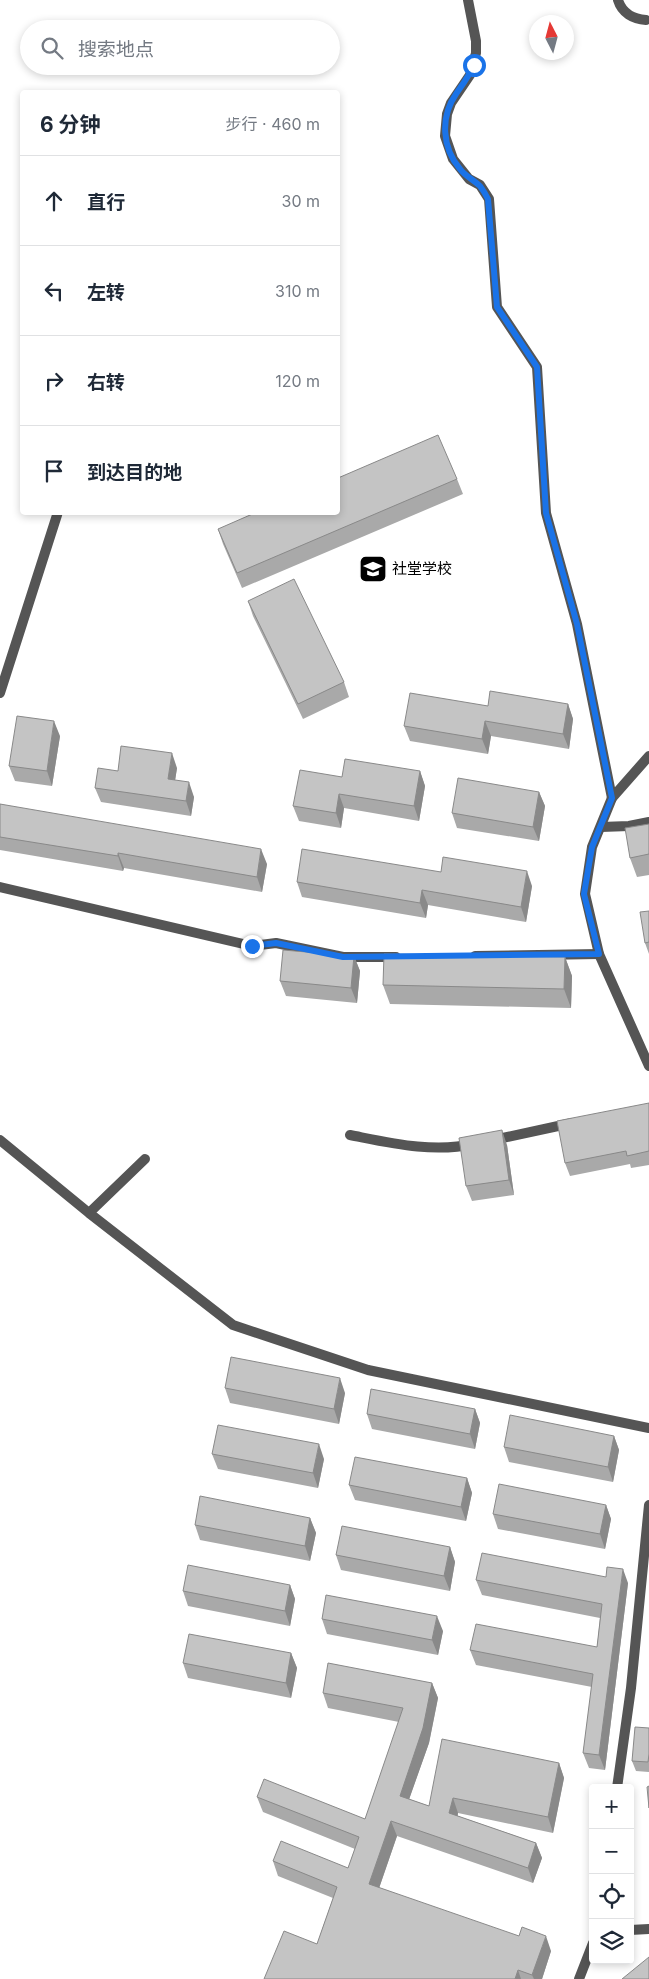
<!DOCTYPE html>
<html lang="zh">
<head>
<meta charset="utf-8">
<style>
  body { margin:0; font-family:Inter,"Noto Sans SC",sans-serif; background:#f6f6f7; color:#1f2937 }
  .controls { position:absolute; right:15px; bottom:15px; display:grid; overflow:hidden; border-radius:5px; box-shadow:0 2px 8px #0003 }
  .controls button { width:45px; height:45px; display:grid; place-items:center; padding:0; border:0; border-bottom:1px solid #e0e1e3; background:#fff; color:#1f2937; font:25px sans-serif }
  .compass { position:absolute; left:529px; top:15px; width:45px; height:45px; border-radius:50%; background:#fff; box-shadow:0 2px 8px #0003; rotate:354deg }
  .stop { position:absolute; width:15px; height:15px; margin:-11px; border:4px solid #1a73e8; border-radius:50%; background:#fff }
  .stop.end { background:#1a73e8; border-color:#fff; box-shadow:0 1px 5px #0008 }
  .list { margin:0; padding:0; list-style:none }
  h2 { display:flex; justify-content:space-between; align-items:center; height:65px; margin:0; padding:0 20px; font-size:21px }
  h2 small { font-size:16px; font-weight:400; color:#747a83 }
  .list li { display:grid; grid-template-columns:32px 1fr auto; gap:15px; align-items:center; box-sizing:border-box; height:90px; padding:0 20px; border-top:1px solid #e0e1e3 }
  .list b { display:block; font-size:19px; white-space:nowrap }
  .list em { font-size:16px; font-style:normal; color:#747a83 }
  .icon { flex:none; width:28px; height:28px; fill:none; stroke:currentColor; stroke-width:2; stroke-linecap:round; stroke-linejoin:round }
  .map { position:relative; flex:none; width:649px; height:1979px; overflow:hidden }
  .search { position:absolute; background:#fff; box-shadow:0 2px 8px #0003; left:20px; top:20px; width:320px; height:55px; display:flex; align-items:center; gap:12px; box-sizing:border-box; padding:0 18px; border-radius:28px; color:#747a83; font-size:19px }
  .panel { position:absolute; background:#fff; box-shadow:0 2px 8px #0003; left:20px; top:90px; width:320px; height:425px; border-radius:5px }
  .map>svg:first-child { display:block }
</style>
</head>
<body>
<div class="map">
<svg width="649" height="1979" viewBox="0 0 649 1979">
  <rect width="100%" height="100%" fill="#fff"/>
  <g fill="none" stroke-linecap="round" stroke-linejoin="round">
    <path stroke="#555" stroke-width="10" d="M468,0l8,41v12l-6,22 -19,28 -4,11 -2,22 8,23 16,20 11,6 9,14 8,108 40,60 9,146 31,111 35,174
      M618,0c4,13 15,19 28,20
      M0,693l58,-181
      M601,827l28,-1 20,-4
      M0,887l252,59 24,-3 67,14h53
      M475,956l124,-2
      M350,1135c41,8 82,18 124,9
      M0,1140l89,73 144,112 135,45 281,58
      M493,1140l79,-17
      M89,1213l56,-54"/>
    <path stroke="#555" stroke-width="10" d="M649,756l-37,42 -20,49 -7,47 14,60 50,112
      M617,1788l14,-100 18,-183
      M630,1930l19,-1
      M579,1979l14,-36"/>
  </g>
  <path fill="#a9a9a9" d="M457,479l6,15 -221,94 -19,-44 -5,-15z
    M248,601l96,81 5,15 -46,22 -50,-103z
    M568,704l5,15 -4,30 -78,-13 -3,18 -78,-13 -6,-15 84,-20z
    M60,736l-8,50 -37,-5 -6,-15z
    M177,768l-2,12 19,17 -3,19 -90,-14 -6,-14 23,-17z
    M420,771l5,15 -6,35 -75,-13 -3,20 -42,-7 -6,-15 49,-29z
    M539,792l6,14 -6,35 -82,-13 -5,-15z
    M0,804l267,60 -5,28 -138,-24 -1,3 -123,-21z
    M649,824v51l-12,2 -7,-19z
    M441,872l91,14 -6,36 -98,-17 -2,13 -124,-21 -5,-15z
    M649,911v43l-4,-11z
    M354,956l6,15 -3,32 -71,-7 -6,-15z
    M565,957l7,19 -1,32 -181,-4 -7,-19z
    M649,1103v62l-18,3 -1,-4 -60,12 -5,-13z
    M507,1145l7,50 -42,6 -6,-15z
    M225,1388l120,5 -6,31 -109,-21z
    M475,1409l5,14 -5,26 -103,-20 -5,-15z
    M614,1436l5,14 -6,32 -104,-20 -5,-15z
    M212,1454l112,5 -6,29 -100,-19z
    M467,1478l5,15 -6,28 -111,-21 -6,-15z
    M606,1505l5,14 -6,30 -107,-20 -5,-15z
    M310,1518l6,15 -6,28 -110,-21 -5,-15z
    M450,1547l5,15 -5,29 -109,-21 -5,-15z
    M476,1580l152,3 -23,187 -16,-2 -6,-15 9,-66 -116,-22 -6,-15 127,-3 3,-29 -118,-23z
    M290,1585l5,14 -5,27 -102,-20 -5,-15z
    M322,1619l121,12 -5,24 -111,-21z
    M291,1653l6,15 -6,30 -103,-20 -5,-15z
    M432,1683l6,15 -9,45 -20,56 20,7 130,-43 5,15 -11,55 -95,-20v3l78,27 6,15 -9,25 -136,-47 -18,52 172,63 -9,28h-278l53,-35 16,-46 -55,-22 -5,-15 75,7 7,-19 -92,-37 -6,-15 108,22 34,-97 -71,-14 -5,-15z
    M649,1728v44l-13,-1 -4,-10z"/>
  <path fill="#898989" d="M568,704l5,15 -4,30 -6,-15z
    M54,721l6,15 -8,50 -5,-15z
    M485,721l6,15 -3,18 -6,-15z
    M172,753l5,15 -4,26 -5,-15z
    M420,771l5,15 -6,35 -5,-15z
    M189,782l5,15 -3,19 -5,-15z
    M539,792l6,14 -6,35 -6,-14z
    M339,794l5,14 -3,20 -5,-15z
    M261,849l6,15 -5,28 -5,-15z
    M118,853l6,15 -1,3 -5,-15z
    M527,871l5,15 -6,36 -5,-15z
    M422,890l6,15 -2,13 -6,-15z
    M354,956l6,15 -3,32 -6,-15z
    M565,957l7,19 -1,32 -7,-19z
    M502,1130l5,15 7,50 -5,-15z
    M340,1378l5,15 -6,31 -5,-15z
    M475,1409l5,14 -5,26 -5,-15z
    M614,1436l5,14 -6,32 -5,-15z
    M319,1444l5,15 -6,29 -5,-15z
    M467,1478l5,15 -6,28 -5,-14z
    M606,1505l5,14 -6,30 -5,-15z
    M310,1518l6,15 -6,28 -5,-15z
    M450,1547l5,15 -5,29 -6,-15z
    M623,1569l5,14 -23,187 -6,-15z
    M290,1585l5,14 -5,27 -5,-15z
    M437,1616l6,15 -5,24 -6,-15z
    M291,1653l6,15 -6,30 -5,-15z
    M432,1683l6,15 -9,45 -24,68 -5,-15z
    M559,1763l5,15 -11,55 -5,-16z
    M453,1798l5,15 -4,15 -5,-15z
    M391,1821l6,15 -22,64 -6,-16z
    M536,1843l6,15 -9,25 -5,-15z
    M546,1936l5,15 -9,28h-8l-2,-4z
    M518,1970l3,9h-6z"/>
  <path fill="#c4c4c4" stroke="#898989" d="M438,435l19,44 -220,94 -19,-44 39,-17h81v-34z
    M294,579l50,103 -46,22 -50,-103z
    M490,691l78,13 -5,30 -78,-13 -3,18 -78,-13 6,-33 78,13z
    M17,716l37,5 -7,50 -38,-5z
    M121,746l51,7 -4,26 21,3 -3,19 -91,-13 3,-20 20,3z
    M345,759l75,12 -6,35 -75,-12 -3,19 -43,-7 7,-36 42,7z
    M458,778l81,14 -6,35 -81,-14z
    M0,804l261,45 -4,28 -139,-24v3l-118,-19z
    M649,824v30l-19,4 -5,-30z
    M302,849l139,23 2,-15 84,14 -6,36 -99,-17 -2,13 -123,-21z
    M649,911v31l-4,1 -5,-31z
    M283,950l71,6 -3,32 -71,-7z
    M384,954l181,3 -1,32 -181,-4z
    M649,1103v48l-22,5 -1,-5 -61,12 -8,-42z
    M502,1130l7,50 -43,6 -7,-48z
    M231,1357l109,21 -6,31 -109,-21z
    M371,1389l104,20 -5,25 -103,-20z
    M510,1415l104,21 -6,31 -104,-20z
    M218,1425l101,19 -6,29 -101,-19z
    M355,1457l112,21 -6,29 -112,-22z
    M499,1484l107,21 -6,29 -107,-20z
    M200,1496l110,22 -5,28 -110,-21z
    M342,1526l108,21 -6,29 -108,-21z
    M482,1553l124,24 1,-10 16,2 -24,186 -16,-2 10,-79 -123,-24 6,-26 121,23 5,-43 -126,-24z
    M188,1565l102,20 -5,26 -102,-20z
    M326,1595l111,21 -5,24 -110,-21z
    M189,1634l102,19 -5,30 -103,-20z
    M328,1663l104,20 -9,45 -23,68 29,10 13,-67 117,24 -11,54 -95,-19 -4,15 87,30 -8,25 -137,-47 -22,63 150,52 3,-9 24,9 -14,39 -14,-5 -3,9h-251l20,-48 33,13 20,-57 -64,-26 8,-20 67,27 11,-31 -102,-40 7,-18 101,40 38,-111 -80,-15z
    M635,1727l14,1v26l-1,8 -16,-1z
    M649,1786v22l-2,-21z
    M649,1957v22h-27z"/>
  <g fill="none" stroke-linecap="round" stroke-linejoin="round">
    <path stroke="#1a73e8" stroke-width="6" d="M252,946l24,-3 67,14 256,-3 -15,-60 8,-47 20,-49 -35,-174 -31,-111 -9,-146 -40,-60 -9,-108c-2,-4 -5,-9 -8,-13 -6,-6 -15,-10 -20,-17 -18,-21 -20,-52 -4,-75 7,-10 13,-18 18,-29"/>
  </g>
  <defs>
    <symbol id="school-square" viewBox="-11 -11 22 22"><rect x="-9" y="-9" width="18" height="18" rx="4" fill="#000" stroke="#fff"/><path d="M0-5L7-2L0 1L-7-2ZM-4 1L0 2.5L4 1V4Q0 6-4 4Z" fill="#fff"/></symbol>
  </defs>
  <g fill-rule="evenodd">
    <use href="#school-square" x="357" y="553" width="32" height="32"/>
  </g>
  <g text-anchor="middle" stroke-width="4.5" stroke-linejoin="round" paint-order="stroke">
    <g font-size="15" fill="#000" stroke="#fff" text-anchor="start">
      <text x="392" y="574">社堂学校</text>
    </g>
  </g>
</svg>
<div class="controls">
<button>+</button>
<button>−</button>
<button><svg class="icon" aria-label="locate" viewBox="0 0 24 24"><circle cx="12" cy="12" r="6"/><path d="M12 2v4M12 18v4M2 12h4M18 12h4"/></svg></button>
<button><svg class="icon" aria-label="layers" viewBox="0 0 24 24"><path d="M12 4l9 5-9 5-9-5zM3 14l9 5 9-5"/></svg></button>
</div>
<svg class="compass" viewBox="-18 -18 36 36"><path d="M0-13l5 13h-10z" fill="#e53935"/><path d="M0 13l5-13h-10z" fill="#747a83"/></svg>
<div class="stop" style="left:474px;top:65px"></div>
<div class="stop end" style="left:252px;top:946px"></div>
<div class="search"><svg class="icon" aria-label="search" viewBox="0 0 24 24"><circle cx="10" cy="10" r="6"/><path d="M15 15l6 6"/></svg>搜索地点</div>
<section class="panel">
<h2>6 分钟<small>步行 · 460 m</small></h2>
<ul class="list">
<li><svg class="icon" aria-label="ahead" viewBox="0 0 24 24"><path d="M12 20V5M6 11l6-6 6 6"/></svg><div><b>直行</b></div><em>30 m</em></li>
<li><svg class="icon" aria-label="left" viewBox="0 0 24 24"><path d="M17 20v-9H6M10 6l-5 5 5 5"/></svg><div><b>左转</b></div><em>310 m</em></li>
<li><svg class="icon" aria-label="right" viewBox="0 0 24 24"><path d="M7 20v-9h11M14 6l5 5-5 5"/></svg><div><b>右转</b></div><em>120 m</em></li>
<li><svg class="icon" aria-label="arrive" viewBox="0 0 24 24"><path d="M6 21V4h12l-3 4 3 4H6"/></svg><div><b>到达目的地</b></div></li>
</ul>
</section>
</div>
</body>
</html>
